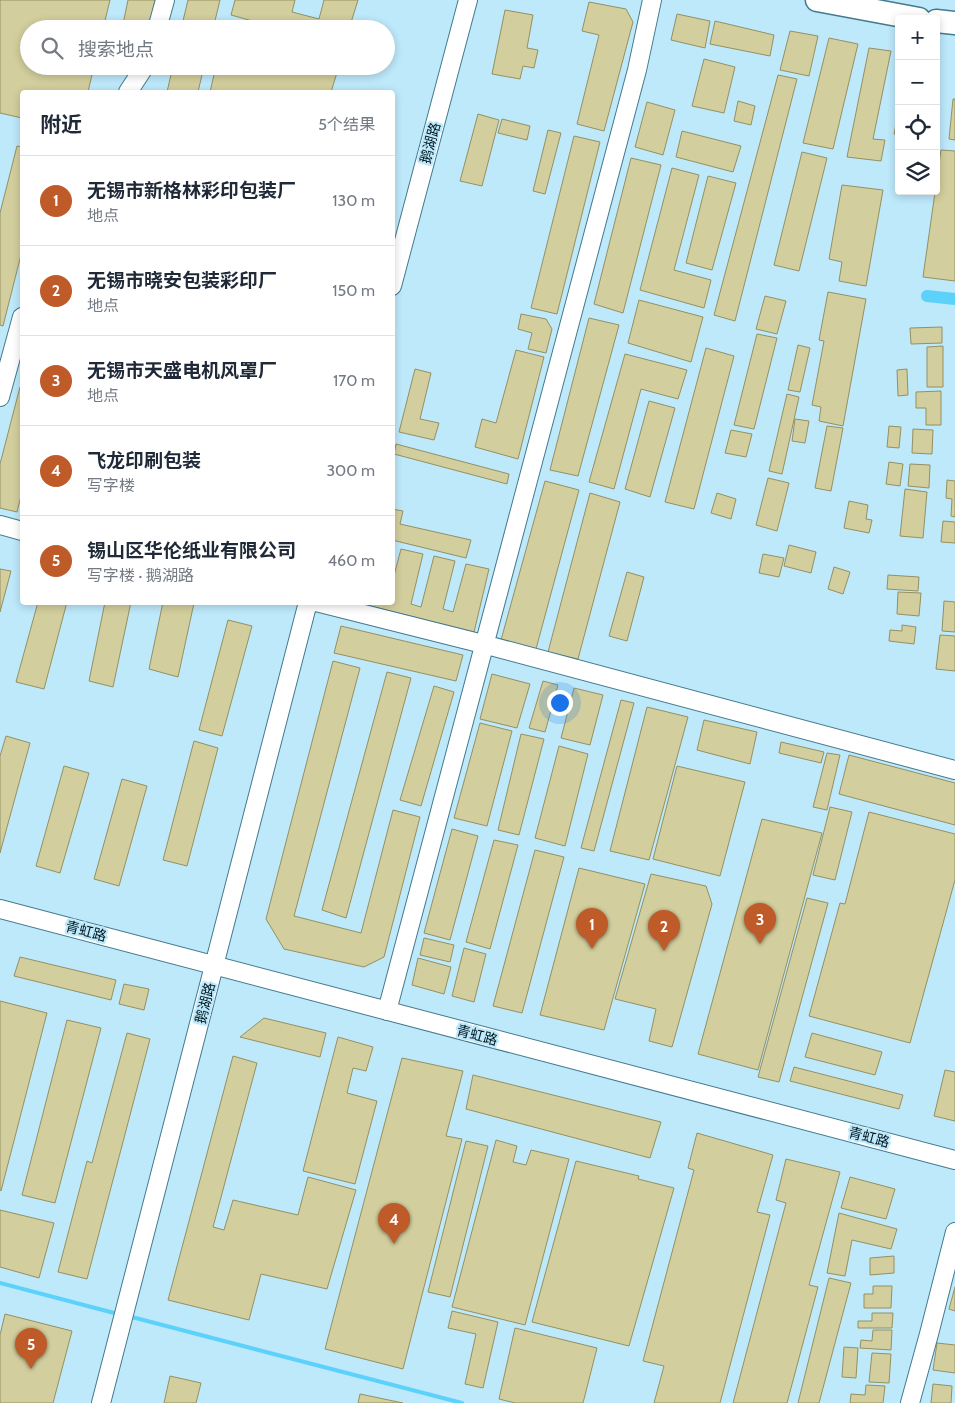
<!DOCTYPE html>
<html lang="zh">
<head>
<meta charset="utf-8">
<style>
  body { margin:0; font-family:Cabin,"Noto Sans SC",sans-serif; background:#f6f6f7; color:#1f2937 }
  .controls { position:absolute; right:15px; top:15px; display:grid; overflow:hidden; border-radius:5px; box-shadow:0 2px 8px #0003 }
  .controls button { width:45px; height:45px; display:grid; place-items:center; padding:0; border:0; border-bottom:1px solid #e0e1e3; background:#fff; color:#1f2937; font:25px sans-serif }
  .you { position:absolute; left:559px; top:702px; width:18px; height:18px; margin:-12px; border:4px solid #fff; border-radius:50%; background:#1a73e8; box-shadow:0 0 0 8px #1a73e833 }
  .badge { display:grid; place-items:center; width:32px; height:32px; border-radius:50%; background:#bf5a29; color:#fff; font-size:16px; font-weight:700 }
  .pin { position:absolute; translate:-50% -41px; filter:drop-shadow(0 1px 2px #0008) }
  .pin::after { content:''; position:absolute; top:26px; width:18px; height:15px; background:inherit; clip-path:polygon(0 0,100% 0,50% 100%) }
  .list { margin:0; padding:0; list-style:none }
  h2 { display:flex; justify-content:space-between; align-items:center; height:65px; margin:0; padding:0 20px; font-size:21px }
  h2 small { font-size:16px; font-weight:400; color:#747a83 }
  .list li { display:grid; grid-template-columns:32px 1fr auto; gap:15px; align-items:center; box-sizing:border-box; height:90px; padding:0 20px; border-top:1px solid #e0e1e3 }
  .list b { display:block; font-size:19px; white-space:nowrap }
  .list p { margin:0; font-size:16px; white-space:nowrap; color:#747a83 }
  .list em { font-size:16px; font-style:normal; color:#747a83 }
  .icon { flex:none; width:28px; height:28px; fill:none; stroke:currentColor; stroke-width:2; stroke-linecap:round; stroke-linejoin:round }
  .map { position:relative; flex:none; width:955px; height:1403px; overflow:hidden }
  .search { position:absolute; background:#fff; box-shadow:0 2px 8px #0003; left:20px; top:20px; width:375px; height:55px; display:flex; align-items:center; gap:12px; box-sizing:border-box; padding:0 18px; border-radius:28px; color:#747a83; font-size:19px }
  .panel { position:absolute; background:#fff; box-shadow:0 2px 8px #0003; left:20px; top:90px; width:375px; height:515px; border-radius:5px }
  .map>svg:first-child { display:block }
</style>
</head>
<body>
<div class="map">
<svg width="955" height="1403" viewBox="0 0 955 1403">
  <rect width="100%" height="100%" fill="#bde9fb"/>
  <g fill="none" stroke-linecap="round" stroke-linejoin="round">
    <path stroke="#5cd2fb" stroke-width="4" d="M0,1283l118,31
      M128,1316l334,87"/>
    <path stroke="#5cd2fb" stroke-width="12" d="M927,296l28,3"/>
  </g>
  <path fill="#d2ce9d" stroke="#949062" d="M0,0h110l-7,29h-74v37h65l-6,26h-66v26l-22,-5z
    M128,0h27l-6,29h-27z
    M188,0h32l-7,29h-32z
    M235,0h60l-3,12 27,7 5,-19h34l-9,29h-68l-50,-14z
    M589,2l37,7 7,13 -29,109 -27,-7 22,-89 -17,-4z
    M505,10l28,5 -6,33 11,2 -4,18 -11,-2 -3,13 -28,-5z
    M677,14l33,7 -5,27 -34,-8z
    M715,21l59,14 -4,21 -60,-12z
    M790,31l28,5 -9,40 -29,-6z
    M829,38l29,6 -25,105 -30,-6z
    M869,48l22,3 -18,88 12,1 -4,21 -34,-4z
    M704,59l31,8 -11,46 -32,-7z
    M173,66h31l-6,26h-31z
    M216,66h123l-8,26h-121z
    M778,75l19,4 -62,242 -21,-6z
    M953,99h2v41l-6,-1z
    M738,101l17,5 -4,19 -17,-4z
    M647,102l28,8 -12,45 -28,-8z
    M899,109v26l-5,-1z
    M478,114l21,6 -17,66 -22,-5z
    M502,119l28,7 -3,14 -29,-7z
    M548,130l13,3 -16,61 -12,-3z
    M682,131l59,15 -8,26 -57,-15z
    M574,136l26,6 -43,172 -26,-6z
    M17,146l5,1v104l-19,75 -3,-1v-112z
    M941,150l14,1v130l-32,-4z
    M802,152l25,6 -28,113 -25,-6z
    M631,158l30,7 -38,148 -29,-9z
    M672,168l27,7 -25,95 37,10 -7,28 -64,-18z
    M708,176l28,7 -24,87 -26,-7z
    M842,185l41,5 -17,96 -27,-5 3,-19 -13,-3z
    M828,292l38,7 -23,127 -24,-5 2,-14 -9,-2 12,-64 -5,-1z
    M765,296l21,5 -9,33 -21,-5z
    M639,300l64,17 -12,45 -63,-19z
    M521,314l25,5 6,10 -6,24 -18,-4 4,-16 -14,-4z
    M589,318l30,7 -41,151 -28,-6z
    M942,327v16l-31,1 -1,-16z
    M757,334l20,4 -23,91 -20,-4z
    M798,345l12,3 -10,44 -12,-2z
    M943,346v41h-16v-40z
    M706,348l28,8 -40,153 -29,-7z
    M516,350l28,7 -26,102 -43,-12 7,-28 14,4z
    M625,354l62,16 -9,29 -37,-10 -27,100 -25,-7z
    M415,369l16,4 -11,46 19,4 -5,17 -35,-8z
    M907,369l1,26 -10,1 -1,-26z
    M20,387l2,1v104l-5,20 -17,-4v-44z
    M941,391v34h-15v-17h-10v-16z
    M787,394l12,3 -17,77 -13,-3z
    M649,401l26,7 -25,89 -25,-8z
    M795,419l14,2 -4,22 -13,-2z
    M827,426l16,2 -12,63 -16,-3z
    M889,426l12,1 -2,21 -12,-1z
    M913,429l20,1 -1,24 -20,-1z
    M731,430l21,4 -6,23 -21,-4z
    M396,444l113,30 -2,10 -113,-30z
    M889,462l14,2 -3,22 -14,-2z
    M910,464l20,1 -1,23 -21,-2z
    M768,478l21,5 -12,48 -21,-6z
    M947,480l8,1v36l-4,-1 1,-17 -6,-1z
    M545,481l34,9 -43,159 -35,-9z
    M905,489l22,3 -4,46 -23,-2z
    M590,493l30,9 -42,157 -30,-7z
    M717,493l19,6 -5,20 -20,-6z
    M849,501l19,4 -2,14 6,1 -3,13 -25,-5z
    M392,509l11,2 -3,13 71,16 -5,18 -74,-18z
    M943,521l12,1v21l-14,-1z
    M789,545l27,7 -5,21 -27,-7z
    M401,549l22,5 -12,50 10,3 13,-51 21,5 -12,48 10,3 13,-48 23,5 -15,63 -120,-30h38v-19z
    M763,554l21,4 -5,19 -20,-4z
    M834,567l16,5 -7,22 -15,-5z
    M0,569l11,2 -11,41z
    M627,572l17,5 -17,64 -18,-5z
    M888,575l31,2 -1,14 -31,-2z
    M898,592l23,1 -2,23 -22,-2z
    M944,601l11,1v30l-13,-1z
    M38,602h29l-23,87 -28,-7z
    M105,602h26l-18,85 -24,-6z
    M163,602l31,1 -16,74 -29,-8z
    M228,620l24,6 -30,110 -23,-6z
    M902,625l14,2 -2,17 -25,-3 1,-11 12,1z
    M341,626l122,29 -7,26 -122,-28z
    M940,635l15,1v35l-19,-2z
    M333,661l27,7 -66,248 67,17 32,-123 27,7 -36,140 -20,10 -80,-18 -18,-30z
    M387,672l24,6 -65,240 -24,-8z
    M492,674l38,10 -13,44 -37,-9z
    M543,681l15,4 -13,47 -16,-4z
    M434,686l20,6 -33,114 -21,-6z
    M574,688l29,7 -13,50 -29,-7z
    M621,700l13,3 -40,148 -13,-3z
    M647,707l41,10 -39,143 -39,-9z
    M704,720l53,12 -7,32 -53,-14z
    M480,723l32,8 -25,95 -33,-8z
    M521,734l23,5 -25,96 -21,-5z
    M6,736l24,7 -30,110v-97z
    M194,741l24,7 -31,118 -24,-6z
    M781,742l43,10 -3,11 -42,-10z
    M559,746l29,8 -23,92 -30,-8z
    M827,753l13,2 -13,55 -14,-3z
    M849,755l106,28v42l-116,-31z
    M64,766l25,7 -29,100 -24,-7z
    M677,766l68,16 -25,94 -67,-17z
    M122,779l25,7 -28,100 -25,-7z
    M830,807l22,5 -17,68 -22,-5z
    M869,812l86,22v46l-45,163 -101,-27 31,-113 5,1z
    M762,819l60,14 -64,237 -60,-16z
    M452,829l26,7 -28,104 -26,-7z
    M494,840l24,5 -28,104 -24,-7z
    M535,850l29,7 -42,156 -29,-7z
    M579,868l66,16 -41,146 -64,-15z
    M651,874l55,12 6,18 -40,143 -23,-6 7,-32 -41,-10z
    M807,898l21,5 -49,179 -21,-5z
    M424,938l30,7 -4,17 -30,-7z
    M464,948l22,6 -12,48 -22,-6z
    M20,957l96,23 -5,20 -97,-24z
    M418,958l33,9 -7,27 -32,-9z
    M124,984l25,5 -5,21 -25,-6z
    M0,1001l47,12 -46,178 -1,-1z
    M264,1018l62,15 -6,24 -80,-20z
    M67,1020l34,8 -46,175 -33,-8z
    M127,1033l23,6 -63,240 -29,-7 29,-111 5,2z
    M812,1033l70,19 -7,23 -70,-18z
    M338,1037l35,10 -7,24 -13,-3 -6,25 30,8 -22,83 -52,-13z
    M233,1056l24,7 -44,164 11,3 9,-30 65,15 10,-38 48,13 -29,99 -66,-15 -12,46 -81,-20z
    M402,1058l61,13 -17,65 16,3 -59,230 -78,-20z
    M794,1067l109,28 -4,14 -109,-28z
    M945,1070l10,2v49l-21,-5z
    M473,1075l188,47 -11,36 -184,-49z
    M697,1133l76,22 -16,57 13,3 -50,188h-66l10,-37 -21,-5 51,-191 -6,-2z
    M496,1140l21,6 -4,16 13,3 5,-15 38,9 -44,166 -73,-18z
    M466,1141l22,5 -38,151 -22,-5z
    M786,1159l54,13 -31,113 9,2 -31,116h-54l53,-200 -10,-3z
    M576,1161l63,15 -1,3 36,9 -45,158 -97,-24z
    M850,1177l45,12 -9,30 -45,-11z
    M0,1210l54,13 -15,55 -39,-11z
    M839,1213l58,16 -6,20 -39,-9 -7,36 -18,-3z
    M894,1256v17l-24,2v-17z
    M829,1278l22,5 -32,120h-21z
    M873,1286h19l-1,22h-27v-14h9z
    M955,1287v24l-6,-2z
    M452,1311l46,11 -15,66 -18,-4 11,-50 -28,-6z
    M872,1313h21l-1,15h-34v-7h14z
    M5,1314l67,17 -19,72h-53v-68z
    M515,1328l82,20 -14,55h-68l-16,-4z
    M873,1330h19l-1,20 -31,-2 1,-8 11,1z
    M937,1343l18,2v28l-22,-3z
    M844,1347l14,1 -2,30 -14,-1z
    M872,1353l19,1 -2,29 -20,-1z
    M170,1376l31,7 -5,20h-32z
    M933,1384l19,2 -1,17h-20z
    M866,1385l19,1 -2,17h-33l1,-9 14,1z
    M360,1394l43,9h-45z"/>
  <g fill="none" stroke-linecap="round" stroke-linejoin="round">
    <defs>
      <path id="minor" d="M157,29l8,-29
        M128,92l17,-26
        M392,286l76,-286
        M0,397l22,-80
        M0,525l22,6
        M316,602l167,42 472,126
        M0,909l955,251
        M387,1011l250,-941 15,-70
        M101,1403l207,-801
        M910,1403l19,-69 26,-102"/>
      <path id="major" d="M817,0l102,19
        M936,21l19,2"/>
    </defs>
    <use href="#minor" stroke="#447a8d" stroke-width="20"/>
    <use href="#major" stroke="#447a8d" stroke-width="25"/>
    <use href="#minor" stroke="#fff" stroke-width="18"/>
    <use href="#major" stroke="#fff" stroke-width="22"/>
  </g>
  <g text-anchor="middle" stroke-width="4.5" stroke-linejoin="round" paint-order="stroke">
    <g font-size="14" fill="#031820" stroke="#bde9fb">
      <text transform="translate(430 143) rotate(-75)" y="5">鹅湖路</text>
      <text transform="translate(86 931) rotate(15)" y="5">青虹路</text>
      <text transform="translate(205 1003) rotate(-76)" y="5">鹅湖路</text>
      <text transform="translate(477 1035) rotate(15)" y="5">青虹路</text>
      <text transform="translate(869 1137) rotate(15)" y="5">青虹路</text>
    </g>
  </g>
</svg>
<div class="controls">
<button>+</button>
<button>−</button>
<button><svg class="icon" aria-label="locate" viewBox="0 0 24 24"><circle cx="12" cy="12" r="6"/><path d="M12 2v4M12 18v4M2 12h4M18 12h4"/></svg></button>
<button><svg class="icon" aria-label="layers" viewBox="0 0 24 24"><path d="M12 4l9 5-9 5-9-5zM3 14l9 5 9-5"/></svg></button>
</div>
<div class="you"></div>
<div class="pin badge" style="left:592px;top:949px">1</div>
<div class="pin badge" style="left:664px;top:951px">2</div>
<div class="pin badge" style="left:760px;top:944px">3</div>
<div class="pin badge" style="left:394px;top:1244px">4</div>
<div class="pin badge" style="left:31px;top:1369px">5</div>
<div class="search"><svg class="icon" aria-label="search" viewBox="0 0 24 24"><circle cx="10" cy="10" r="6"/><path d="M15 15l6 6"/></svg>搜索地点</div>
<section class="panel">
<h2>附近<small>5个结果</small></h2>
<ul class="list">
<li><span class="badge">1</span><div><b>无锡市新格林彩印包装厂</b><p>地点</p></div><em>130 m</em></li>
<li><span class="badge">2</span><div><b>无锡市晓安包装彩印厂</b><p>地点</p></div><em>150 m</em></li>
<li><span class="badge">3</span><div><b>无锡市天盛电机风罩厂</b><p>地点</p></div><em>170 m</em></li>
<li><span class="badge">4</span><div><b>飞龙印刷包装</b><p>写字楼</p></div><em>300 m</em></li>
<li><span class="badge">5</span><div><b>锡山区华伦纸业有限公司</b><p>写字楼 · 鹅湖路</p></div><em>460 m</em></li>
</ul>
</section>
</div>
</body>
</html>
